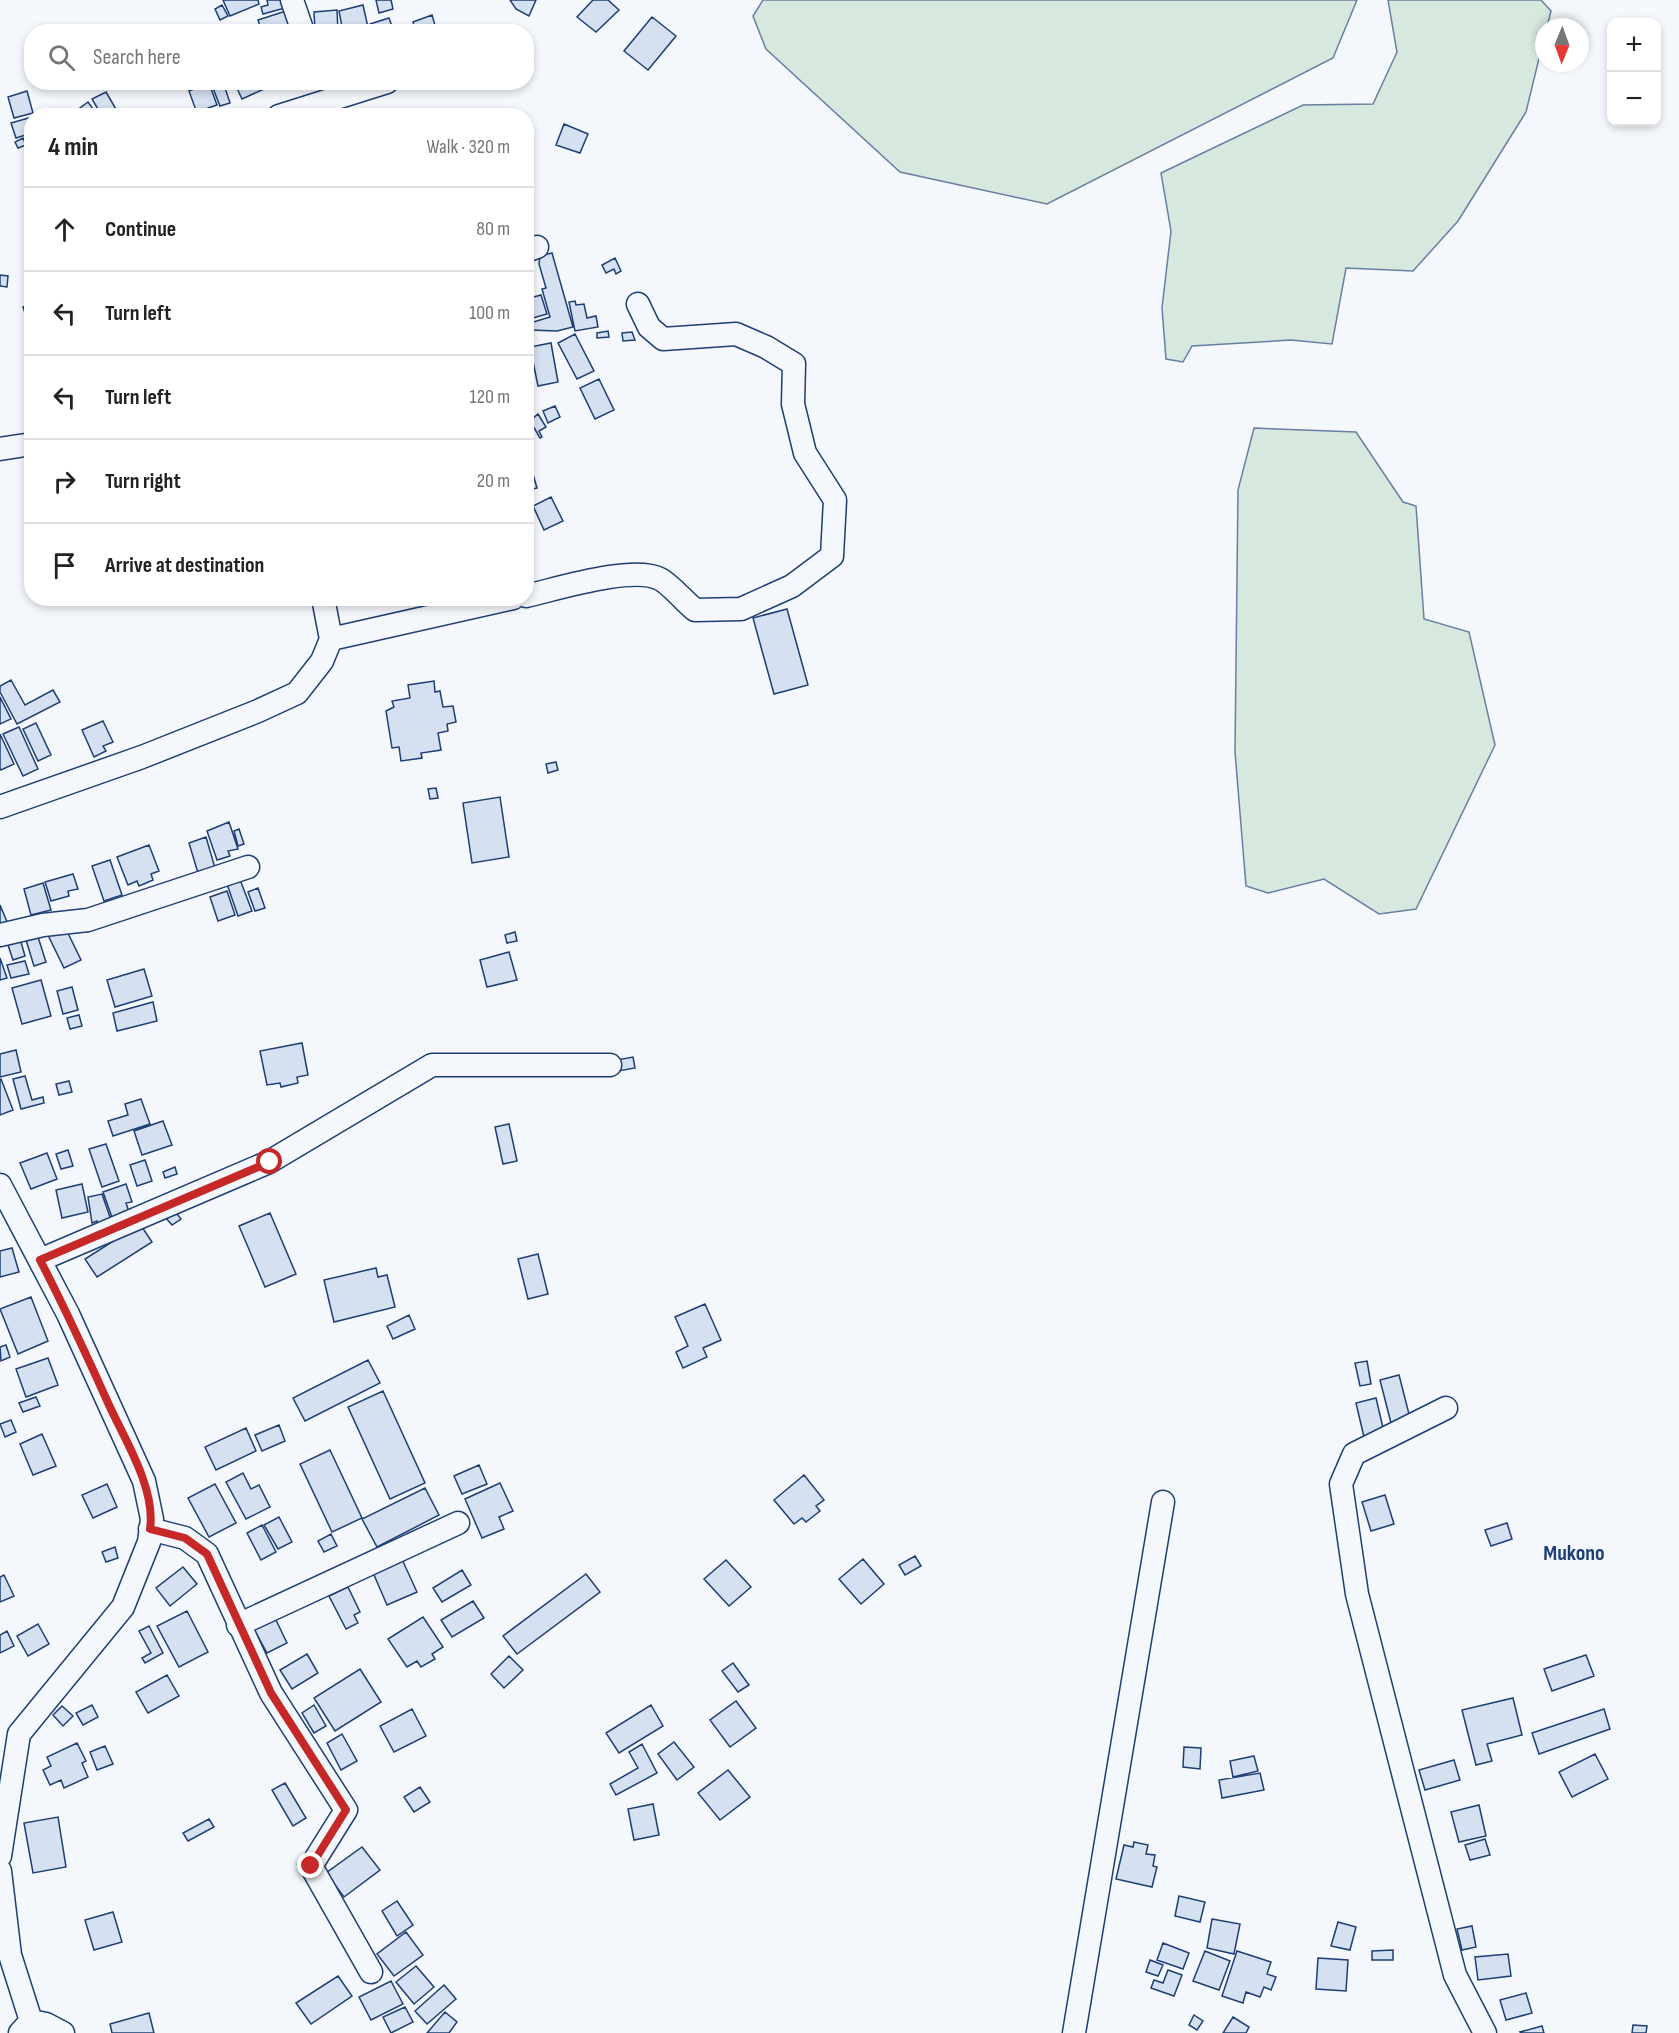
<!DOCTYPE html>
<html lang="en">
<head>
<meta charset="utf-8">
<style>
  body { margin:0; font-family:"Sofia Sans Condensed",sans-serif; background:#f2f2f2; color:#222 }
  .controls { position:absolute; right:18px; top:18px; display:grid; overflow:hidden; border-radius:12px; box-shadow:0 3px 9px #0003 }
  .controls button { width:54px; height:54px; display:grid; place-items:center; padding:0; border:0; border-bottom:2px solid #e0e0e0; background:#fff; color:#222; font:30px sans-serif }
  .compass { position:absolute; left:1535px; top:18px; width:54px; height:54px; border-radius:50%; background:#fff; box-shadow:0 3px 9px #0003; rotate:181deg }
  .stop { position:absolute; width:18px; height:18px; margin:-14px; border:4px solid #c62828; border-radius:50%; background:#fff }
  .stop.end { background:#c62828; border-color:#fff; box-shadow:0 2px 6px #0008 }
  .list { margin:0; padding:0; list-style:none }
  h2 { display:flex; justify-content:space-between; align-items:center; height:78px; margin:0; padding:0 24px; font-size:26px }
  h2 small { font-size:20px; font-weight:400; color:#767676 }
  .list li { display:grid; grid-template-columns:39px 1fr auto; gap:18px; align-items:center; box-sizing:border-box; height:84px; padding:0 24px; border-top:2px solid #e0e0e0 }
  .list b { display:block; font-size:22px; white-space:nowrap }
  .list em { font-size:20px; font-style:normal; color:#767676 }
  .icon { flex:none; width:33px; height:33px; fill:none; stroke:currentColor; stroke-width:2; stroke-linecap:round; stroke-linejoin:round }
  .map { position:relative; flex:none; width:1679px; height:2033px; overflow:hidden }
  .search { position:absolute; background:#fff; box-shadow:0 3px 9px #0003; left:24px; top:24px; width:510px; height:66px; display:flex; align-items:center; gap:15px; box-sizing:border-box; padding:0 21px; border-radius:24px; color:#767676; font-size:22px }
  .panel { position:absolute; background:#fff; box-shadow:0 3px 9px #0003; left:24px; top:108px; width:510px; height:498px; border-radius:24px }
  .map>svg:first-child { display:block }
</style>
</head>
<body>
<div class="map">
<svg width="1679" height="2033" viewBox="0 0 1679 2033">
  <rect width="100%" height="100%" fill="#f4f7fb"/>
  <path fill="#d7e8df" stroke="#687fa3" stroke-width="1.5" d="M763,0h594l-24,58 -286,146 -147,-32 -134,-123 -13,-33z
    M1388,0h153l10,11 -4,16h-3v11l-18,74 -68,109 -45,50 -67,-3 -14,76 -41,-4 -99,6 -9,16 -17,-3 -4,-51 9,-77 -10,-58 142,-68 70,-1 24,-52z
    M1254,428l102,4 47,70 13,4 8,113 45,13 26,113 -79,164 -37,5 -55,-35 -56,14 -22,-7 -11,-134 3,-262z"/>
  <path fill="#d5e0f0" stroke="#1d3f73" stroke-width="1.5" d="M223,0h35l1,4 -29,12z
    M267,0h23l2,6 -29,8 -2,-7 7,-2z
    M376,0h15l2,9 -14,4z
    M510,0h26l-7,16 -13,-7z
    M593,0h15l11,10 -23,22 -19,-15z
    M222,5l6,11 -8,4 -5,-11z
    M363,5l6,27h-26l-4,-21z
    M289,10l7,22h-34l-4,-12z
    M337,10l1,22h-12v-3l-11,1 -1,-18z
    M432,15l5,17h-21l-3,-10z
    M652,17l24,19 -28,34 -24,-19z
    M389,18l5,14h-22l-2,-8z
    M223,82l7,21 -10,3 -9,-23z
    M234,82h27l3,7 -22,10z
    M209,83l8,22 -9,3 2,6 -12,2 -9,-25z
    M27,91l6,22 -19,5 -6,-21z
    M106,92l14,24h-18l-10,-17z
    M88,102l8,11 -4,3h-12l-4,-5z
    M32,117v16l-16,5 -5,-15z
    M564,124l24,10 -8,19 -24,-8z
    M23,138l3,7 -8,3 -3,-6z
    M552,253l21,74 -16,4 -27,-1v-7l20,-6 -8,-28 4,-1 -7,-24 1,-8z
    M615,258l6,13 -5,3 -2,-5 -8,4 -4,-8z
    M0,275l8,1 -1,11 -7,-1z
    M541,295l6,19 -21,6v-21z
    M575,301l1,4 8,-1 3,14 9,-2 2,11 -23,4 -6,-29z
    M32,304v27h-1l-8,-24z
    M608,331l1,6 -12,1v-5z
    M632,332l3,8 -12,1 -1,-8z
    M575,334l19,37 -17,8 -19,-36z
    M551,343l7,39 -20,4 -8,-39z
    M599,379l15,31 -19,9 -15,-31z
    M555,406l5,11 -12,6 -5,-12z
    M538,414l8,13 -7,4 3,6 -2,1 -10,-17z
    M533,474l4,14 -11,3v-16z
    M551,497l12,24 -19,9 -11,-24z
    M353,598h15v3l-13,4z
    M787,609l21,76 -34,9 -21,-76z
    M11,680l14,25 28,-15 7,12 -43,22 -17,-32v-6z
    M434,681l1,11 5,-1 3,16 10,-1 3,16 -9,2 1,7 -10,2 3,17 -20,3 1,5 -21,3 -2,-14 -7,1 -6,-37 8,-4 -2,-6 18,-3 -2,-13z
    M0,697l11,22 -11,5z
    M103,721l10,21 -10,4 3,5 -12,6 -12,-27z
    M36,723l15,32 -13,6 -15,-32z
    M19,727l19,42 -15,7 -20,-42z
    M0,734l14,30 -13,6 -1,-2z
    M556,762l2,8 -10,3 -2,-9z
    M436,788l2,10 -8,1 -2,-10z
    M500,797l9,60 -37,6 -9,-60z
    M229,822l9,27 -10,2 2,5 -13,4 -10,-29z
    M239,829l5,15 -6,2 -4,-15z
    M206,837l9,31 -17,5 -9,-30z
    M149,845l10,26 -8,3 2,6 -14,6 -2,-5 -9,4 -11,-28z
    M110,860l12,35 -18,6 -12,-35z
    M73,874l5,15 -10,2 1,5 -18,5 -6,-19z
    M239,877l13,34 -14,5 -12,-35z
    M43,883l8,27 -20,5 -7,-26z
    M258,888l7,20 -10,3 -7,-19z
    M227,891l8,24 -17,6 -8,-24z
    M0,905l8,19 -8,2z
    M63,923l18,37 -17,8 -18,-37z
    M515,932l2,9 -10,2 -2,-8z
    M19,935l6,21 -12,4 -7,-21z
    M38,937l8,25 -12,4 -8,-26z
    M509,952l8,28 -30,7 -7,-27z
    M0,958l7,20 -7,2z
    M25,961l4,13 -18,4 -4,-13z
    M144,969l8,27 -37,11 -8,-27z
    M41,980l10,36 -29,8 -10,-36z
    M72,987l6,23 -15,4 -6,-23z
    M153,1002l4,19 -40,10 -4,-18z
    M79,1015l3,11 -12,3 -3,-11z
    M302,1043l6,32 -11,2 1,6 -17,4 -1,-4 -13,2 -7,-34z
    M16,1050l5,22 -21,5v-23z
    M633,1057l2,11 -22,4 -2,-11z
    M25,1076l7,24 11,-3 1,6 -23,6 -8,-30z
    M1,1079l12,31 -13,5v-35z
    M69,1081l3,11 -13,3 -3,-11z
    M141,1099l9,25 -37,12 -5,-15 20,-6 -3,-11z
    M163,1121l9,24 -30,10 -8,-24z
    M509,1124l8,37 -14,3 -8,-37z
    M106,1144l13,37 -17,6 -13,-38z
    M68,1150l5,16 -12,3 -5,-15z
    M47,1153l10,26 -26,10 -11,-26z
    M145,1160l7,21 -15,5 -7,-21z
    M175,1167l2,7 -12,4 -2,-6z
    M82,1184l6,28 -26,6 -6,-28z
    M126,1184l6,18 -6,1 4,12 -17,5 -10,-28z
    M102,1194l9,26 -13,4 -1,-3 -5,2 -4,-26z
    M174,1210l7,9 -9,6 -7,-8z
    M270,1213l26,61 -31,13 -26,-61z
    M140,1224l12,18 -55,35 -12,-18z
    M12,1248l7,24 -19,5v-26z
    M538,1254l10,40 -20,5 -10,-40z
    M376,1268l2,9 9,-2 8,32 -61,15 -10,-42z
    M31,1297l17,44 -30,13 -18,-45z
    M705,1304l16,36 -18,8 4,9 -24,11 -7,-16 12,-6 -13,-29z
    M409,1315l6,14 -22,10 -6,-13z
    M6,1345l4,12 -9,4 -1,-14z
    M48,1358l10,27 -32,12 -10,-28z
    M368,1360l12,23 -75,38 -12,-23z
    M1367,1361l4,23 -11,2 -5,-23z
    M1399,1375l11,43 -19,5 -11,-43z
    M383,1391l42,92 -35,16 -42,-92z
    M36,1397l4,9 -17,6 -4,-9z
    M1376,1398l8,34 -20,5 -8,-34z
    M11,1420l5,12 -11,5 -5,-13z
    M279,1425l6,16 -23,10 -7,-16z
    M246,1428l10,23 -40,19 -11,-23z
    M42,1434l14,32 -23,9 -13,-31z
    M330,1450l32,68 -30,14 -32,-68z
    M479,1465l8,19 -25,10 -8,-18z
    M243,1473l8,16 8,-4 11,22 -24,12 -20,-37z
    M804,1475l20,25 -8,6 4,5 -14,11 -4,-4 -8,6 -20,-24z
    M500,1483l13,28 -14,6 5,12 -22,9 -17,-39z
    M107,1484l10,23 -24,11 -11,-23z
    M215,1484l21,39 -27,14 -21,-39z
    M425,1488l14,27 -62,32 -15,-28z
    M1385,1495l9,29 -23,7 -9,-29z
    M279,1517l13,25 -14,7 -14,-24z
    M1507,1523l5,16 -21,7 -6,-16z
    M262,1525l14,27 -15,8 -14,-27z
    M331,1534l6,12 -13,6 -6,-11z
    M115,1547l3,11 -12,4 -4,-10z
    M400,1555l17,37 -30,13 -16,-37z
    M915,1556l6,10 -16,9 -6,-10z
    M863,1559l21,25 -23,20 -22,-25z
    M726,1560l25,27 -22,19 -25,-27z
    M183,1567l14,17 -27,22 -14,-18z
    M462,1570l9,15 -29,17 -9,-14z
    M586,1574l14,18 -83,62 -14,-18z
    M4,1575l10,21 -14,6v-25z
    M348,1587l12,25 -6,3 4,8 -12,6 -17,-33z
    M473,1601l11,17 -32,19 -11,-17z
    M187,1611l21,41 -29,15 -22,-41z
    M423,1617l20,30 -11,7 3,5 -14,8 -4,-6 -10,6 -19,-28z
    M275,1618l12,25 -20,10 -13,-24z
    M38,1624l11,20 -21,12 -11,-20z
    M149,1626l14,27 -18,10 -3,-5 9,-5 -12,-22z
    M7,1631l7,15 -14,7v-18z
    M307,1654l11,19 -26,16 -12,-19z
    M1586,1655l8,21 -42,15 -8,-22z
    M509,1656l14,14 -19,18 -13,-14z
    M733,1663l16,22 -11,7 -16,-21z
    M360,1669l21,33 -46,29 -21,-33z
    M167,1675l12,21 -31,17 -12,-21z
    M1513,1698l9,37 -35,9 5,17 -16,4 -14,-55z
    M736,1701l20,27 -26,19 -20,-27z
    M92,1705l6,12 -15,8 -7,-12z
    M314,1705l12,21 -12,7 -12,-20z
    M651,1705l12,21 -44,27 -13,-20z
    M62,1706l11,10 -10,10 -10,-11z
    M412,1709l14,27 -32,16 -14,-26z
    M1604,1709l6,20 -71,25 -7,-21z
    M342,1734l15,27 -16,9 -14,-27z
    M674,1742l20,25 -17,13 -19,-26z
    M77,1743l9,18 -4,2 6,14 -24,11 -3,-8 -11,5 -7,-15 8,-4 -4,-9z
    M642,1744l15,29 -41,22 -6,-11 28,-16 -9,-16z
    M105,1746l8,18 -16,6 -7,-18z
    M1184,1747l17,1 -1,21 -17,-2z
    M1595,1754l13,25 -36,18 -13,-25z
    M1254,1756l4,15 -25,6 -3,-16z
    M1454,1760l6,20 -35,10 -6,-20z
    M728,1770l22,27 -30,23 -22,-27z
    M1260,1773l4,17 -42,8 -3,-18z
    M285,1783l21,35 -13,8 -21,-36z
    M420,1787l10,15 -16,10 -10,-15z
    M653,1804l6,31 -25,5 -6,-31z
    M1479,1805l7,31 -27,6 -8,-30z
    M58,1817l8,50 -33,6 -9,-50z
    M209,1819l5,8 -26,14 -5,-8z
    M1485,1839l5,16 -20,5 -5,-15z
    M1134,1842l14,3 -2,9 9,1 -2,11 4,1 -5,20 -36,-8 8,-34 9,2z
    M362,1847l18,23 -36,27 -18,-24z
    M1179,1896l26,6 -5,20 -25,-6z
    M397,1901l16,24 -16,11 -15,-25z
    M113,1912l9,30 -28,8 -9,-30z
    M1212,1919l28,5 -6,30 -27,-6z
    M1338,1922l18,5 -6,23 -19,-4z
    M1472,1926l4,21 -14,3 -5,-21z
    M406,1932l17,23 -29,21 -17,-22z
    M1163,1943l26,10 -6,16 -26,-9z
    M1393,1950v10h-21v-9z
    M1205,1951l25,10 -11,29 -26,-9z
    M1237,1951l34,11 -4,12 9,3 -5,13 -7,-3 -4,10 -14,-5 -3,11 -21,-7z
    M1508,1954l3,22 -33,4 -3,-23z
    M1318,1958l30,2 -2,31 -30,-2z
    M1150,1960l13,5 -5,11 -12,-4z
    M416,1966l18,21 -20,17 -18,-22z
    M1168,1970l14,5 -8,21 -23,-8 3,-8 9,3z
    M338,1976l14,20 -41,28 -15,-21z
    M391,1981l12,23 -32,16 -12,-23z
    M444,1985l12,14 -29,25 -12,-13z
    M1526,1993l6,20 -26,7 -6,-20z
    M405,2007l8,15 -22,11 -8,-16z
    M445,2012l12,10 -8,11h-22z
    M149,2013l5,20h-42l-2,-9z
    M1194,2015l9,6 -6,9 -8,-5z
    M1233,2017l16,10 -3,6h-23z
    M1633,2025l14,1 -1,7h-14z
    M1542,2026l2,7h-23l-1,-1z"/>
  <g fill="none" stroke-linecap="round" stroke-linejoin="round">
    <defs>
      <path id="minor" d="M292,0l11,32
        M279,116l108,-34
        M526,251l11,-4
        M0,449l32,-5
        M526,596c31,-7 107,-31 134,-17 11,6 25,23 35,31l46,-1 51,-23 40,-30 3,-56 -30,-47 -12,-49 1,-40 -28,-17 -30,-13 -73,5 -14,-12 -11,-23
        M331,639l182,-41
        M0,807l142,-50 116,-46 39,-18 25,-32 9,-22 -8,-41
        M0,935l43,-10 45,-5 160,-53
        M0,1185l68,129 76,167 8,38 -3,23 -26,65 -104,127 -19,122
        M40,1260l229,-98 163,-97h178
        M1446,1408l-92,46 -13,30 16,110 98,381 30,58
        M150,1529l35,9 22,16 64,139 75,117 -35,56 60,106
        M238,1625l220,-102
        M0,1871l10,84 21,66 -11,12
        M31,2021l15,3 17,9
        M1074,2033l89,-531"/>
    </defs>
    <use href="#minor" stroke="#1d3f73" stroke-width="25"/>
    <use href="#minor" stroke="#f4f7fb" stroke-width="22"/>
  </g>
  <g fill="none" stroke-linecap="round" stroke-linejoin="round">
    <path stroke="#c62828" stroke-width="8" d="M270,1162l-230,98c25,48 47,96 69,145 16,35 47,84 41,124l35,9 22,16 64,139 75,117 -35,56"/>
  </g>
  <g text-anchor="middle" stroke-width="4.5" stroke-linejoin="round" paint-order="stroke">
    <g font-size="22" font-weight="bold" fill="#1d3f73" stroke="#f4f7fb">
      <text x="1574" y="1560">Mukono</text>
    </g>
  </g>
</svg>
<div class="controls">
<button>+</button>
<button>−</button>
</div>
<svg class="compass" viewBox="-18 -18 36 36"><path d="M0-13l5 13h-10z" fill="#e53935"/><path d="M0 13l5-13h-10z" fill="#767676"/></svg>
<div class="stop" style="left:270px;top:1162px"></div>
<div class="stop end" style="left:311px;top:1866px"></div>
<div class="search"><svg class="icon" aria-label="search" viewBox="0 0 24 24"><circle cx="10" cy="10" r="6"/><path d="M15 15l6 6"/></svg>Search here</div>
<section class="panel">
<h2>4 min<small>Walk · 320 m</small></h2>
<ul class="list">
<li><svg class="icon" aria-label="ahead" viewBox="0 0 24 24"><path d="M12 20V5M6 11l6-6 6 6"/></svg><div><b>Continue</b></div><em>80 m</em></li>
<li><svg class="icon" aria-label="left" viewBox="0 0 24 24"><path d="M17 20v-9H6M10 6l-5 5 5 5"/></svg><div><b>Turn left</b></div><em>100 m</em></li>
<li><svg class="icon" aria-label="left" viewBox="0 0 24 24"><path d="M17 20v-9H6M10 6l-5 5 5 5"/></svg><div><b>Turn left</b></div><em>120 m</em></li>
<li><svg class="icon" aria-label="right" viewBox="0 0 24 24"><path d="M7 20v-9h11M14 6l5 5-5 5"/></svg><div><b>Turn right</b></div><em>20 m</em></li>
<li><svg class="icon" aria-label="arrive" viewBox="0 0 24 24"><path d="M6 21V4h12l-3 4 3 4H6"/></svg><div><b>Arrive at destination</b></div></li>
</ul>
</section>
</div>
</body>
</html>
